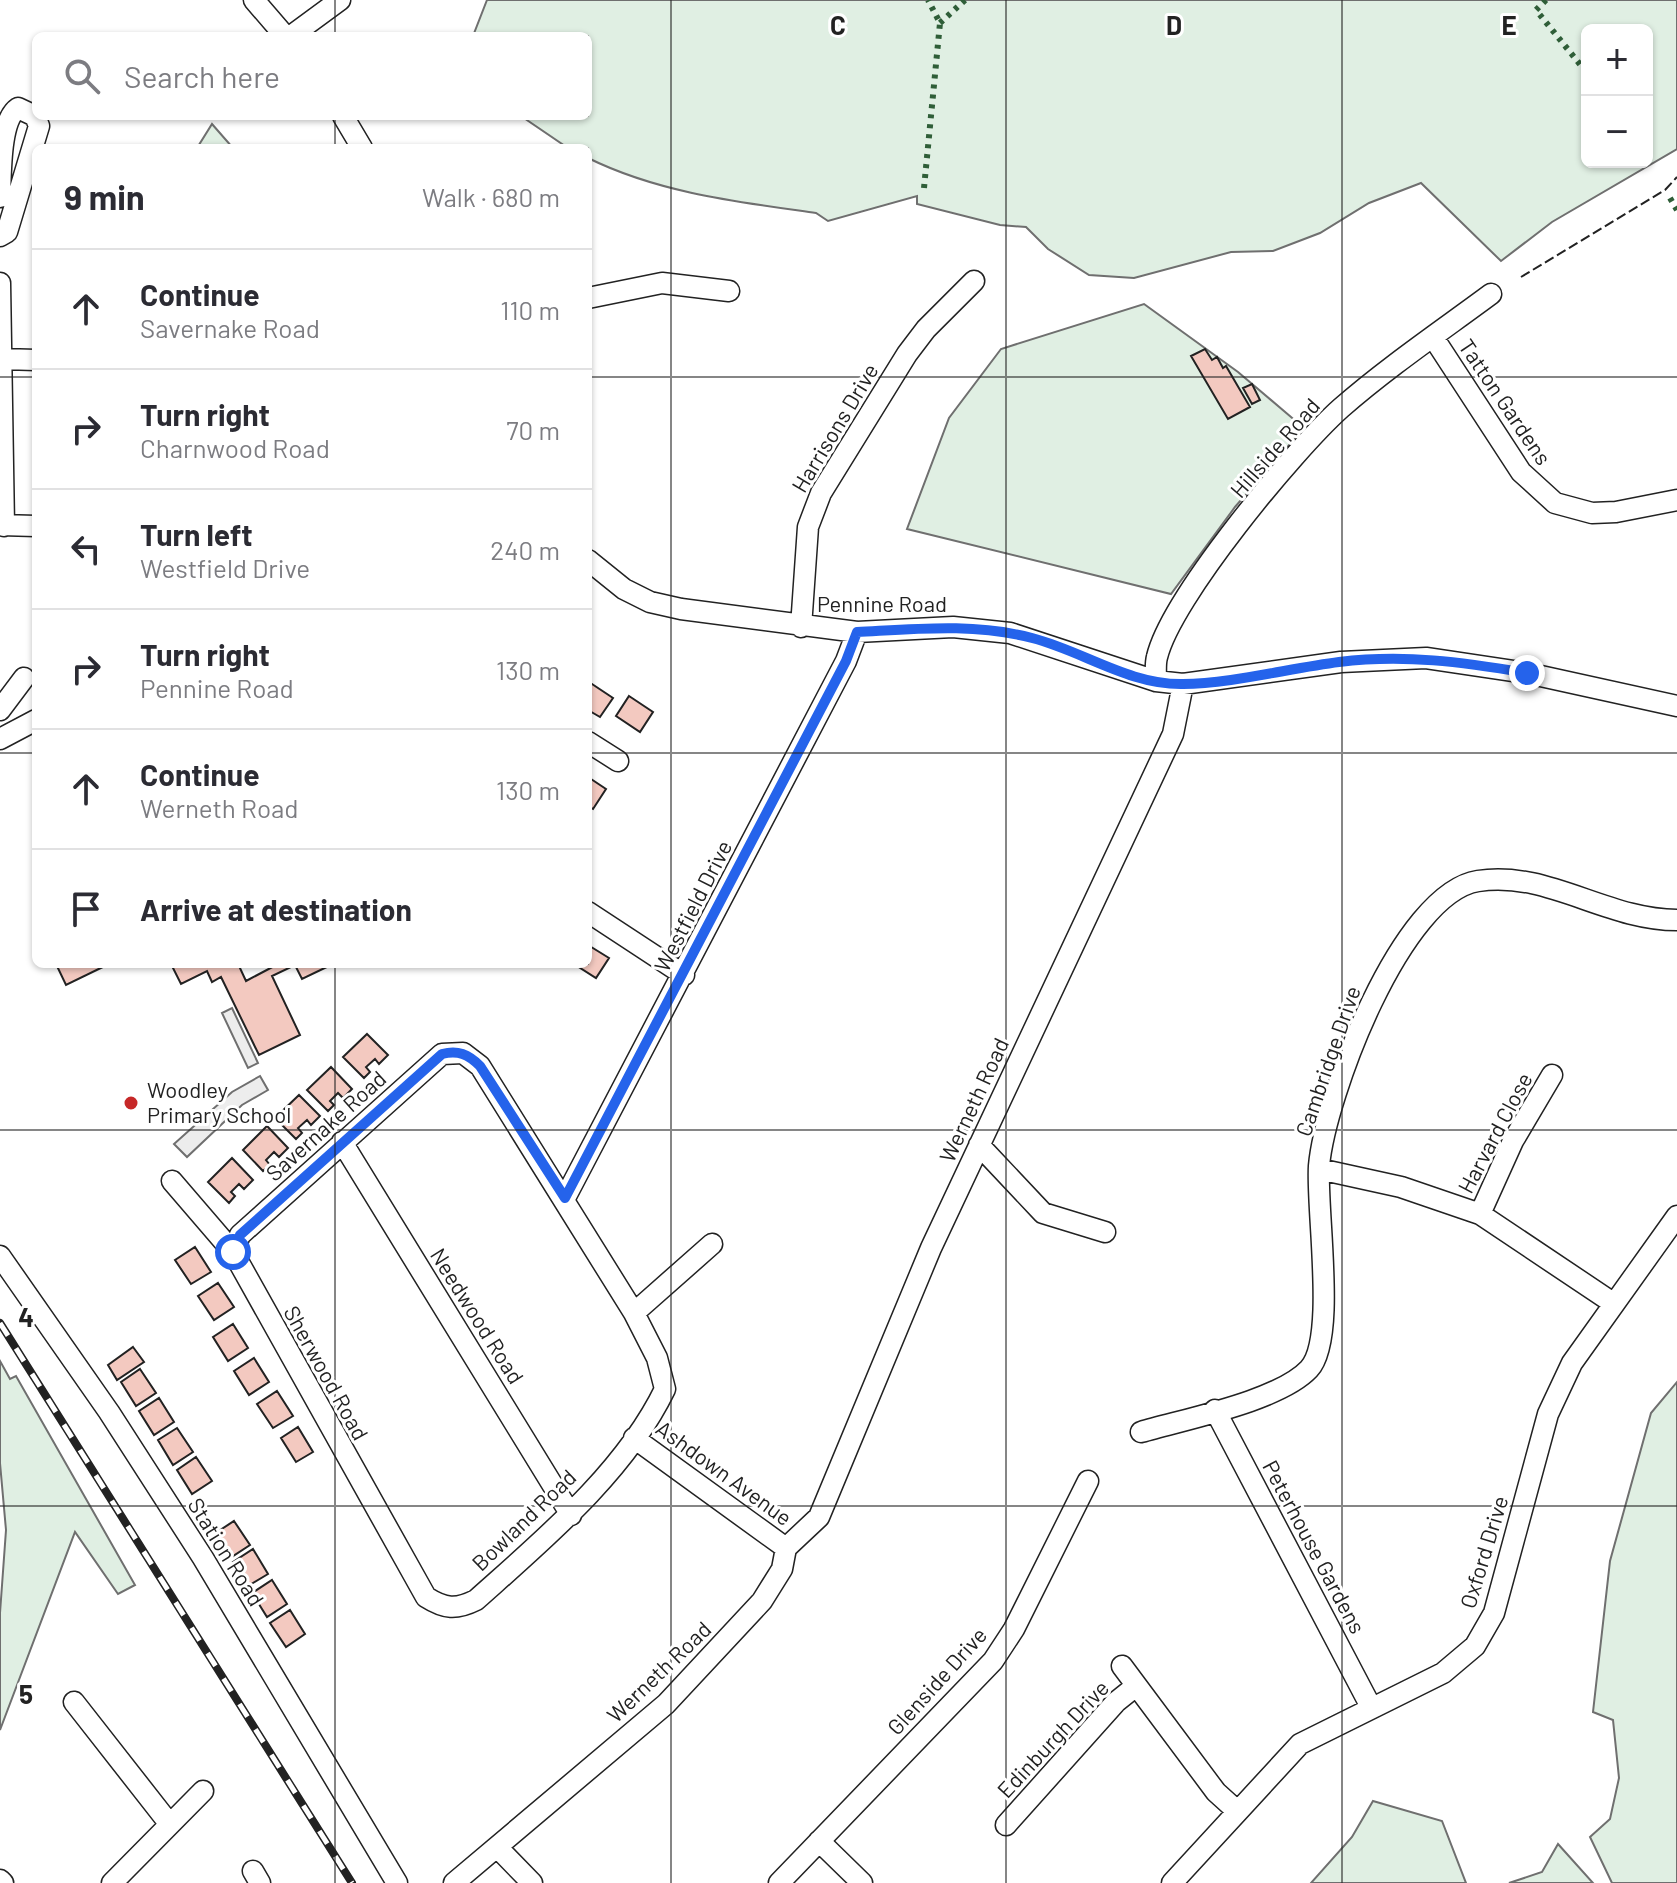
<!DOCTYPE html>
<html lang="en">
<head>
<meta charset="utf-8">
<style>
  body { margin:0; font-family:Barlow,sans-serif; background:#f7f7f7; color:#2b2b33 }
  .controls { position:absolute; right:24px; top:24px; display:grid; overflow:hidden; border-radius:12px; box-shadow:0 2px 6px #0004 }
  .controls button { width:72px; height:72px; display:grid; place-items:center; padding:0; border:0; border-bottom:2px solid #e1e1e2; background:#fff; color:#2b2b33; font:40px sans-serif }
  .stop { position:absolute; width:24px; height:24px; margin:-18px; border:6px solid #2563eb; border-radius:50%; background:#fff }
  .stop.end { background:#2563eb; border-color:#fff; box-shadow:0 2px 8px #0008 }
  .list { margin:0; padding:0; list-style:none }
  h2 { display:flex; justify-content:space-between; align-items:center; height:104px; margin:0; padding:0 32px; font-size:34px }
  h2 small { font-size:26px; font-weight:400; color:#7c7c81 }
  .list li { display:grid; grid-template-columns:52px 1fr auto; gap:24px; align-items:center; box-sizing:border-box; height:120px; padding:0 32px; border-top:2px solid #e1e1e2 }
  .list b { display:block; font-size:30px; white-space:nowrap }
  .list p { margin:0; font-size:26px; white-space:nowrap; color:#7c7c81 }
  .list em { font-size:26px; font-style:normal; color:#7c7c81 }
  .icon { flex:none; width:44px; height:44px; fill:none; stroke:currentColor; stroke-width:2; stroke-linecap:round; stroke-linejoin:round }
  .map { position:relative; flex:none; width:1677px; height:1883px; overflow:hidden }
  .search { position:absolute; background:#fff; box-shadow:0 2px 6px #0004; left:32px; top:32px; width:560px; height:88px; display:flex; align-items:center; gap:20px; box-sizing:border-box; padding:0 28px; border-radius:12px; color:#7c7c81; font-size:30px }
  .panel { position:absolute; background:#fff; box-shadow:0 2px 6px #0004; left:32px; top:144px; width:560px; height:824px; border-radius:12px }
  .map>svg:first-child { display:block }
</style>
</head>
<body>
<div class="map">
<svg width="1677" height="1883" viewBox="0 0 1677 1883">
  <rect width="100%" height="100%" fill="#fff"/>
  <path fill="#e0efe3" stroke="#6f6f6f" stroke-width="2" fill-rule="evenodd" d="M487,0h1190v149l-125,73 -51,39 -80,-78 -52,20 -49,30 -47,18 -42,1 -97,26 -45,-3 -41,-26 -22,-22 -26,-2 -83,-21v-8l-89,25 -12,-8c-78,-11 -157,-20 -228,-55v-10h-20l-47,-32h67v-80h-115zM1587,30h60v132h-60z
    M212,124l21,24h-36z
    M1144,304l94,68 66,56 -69,79 -64,87 -264,-65 42,-111 52,-69z
    M0,1361l10,18 6,-3 119,209 -17,9 -43,-62 -75,198v-117l6,-83 -6,-67z
    M1677,1382v501h-65l-22,-46 20,-18 9,-41 -6,-58 -20,-8 17,-151 41,-148z
    M1373,1801l69,20 24,62h-155l41,-46z
    M1558,1844l35,39h-84l33,-11z"/>
  <path fill="#ededed" stroke="#6f6f6f" stroke-width="2" d="M232,1008l26,55 -10,5 -26,-55z
    M260,1076l8,14 -26,15 -55,52 -13,-13 58,-52z"/>
  <path fill="#f3c9c0" stroke="#222" stroke-width="2" d="M1205,349l7,11 5,-3 6,11 3,-2 24,41 -22,12 -37,-63z
    M1252,384l8,16 -8,4 -9,-16z
    M589,682l24,16 -13,19 -12,-7z
    M629,696l24,16 -13,20 -24,-16z
    M588,777l18,12 -13,20 -5,-3z
    M588,945l21,13 -13,20 -22,-14h14z
    M56,964h53l-43,21z
    M171,964h72l-4,2 7,15 32,-17h55l-31,15 -7,-14 -23,11 28,59 -41,20 -38,-78 -9,5 -5,-11 -26,13z
    M367,1034l21,21 -9,9 -4,-5 -9,8 4,5 -6,6 -21,-21z
    M331,1067l21,22 -9,9 -5,-5 -8,8 4,4 -6,6 -21,-21z
    M299,1095l21,21 -9,9 -4,-5 -9,8 4,5 -6,6 -21,-21z
    M267,1126l21,22 -9,9 -5,-5 -8,8 4,5 -7,6 -20,-21z
    M232,1158l21,22 -9,9 -5,-5 -8,8 4,4 -6,7 -21,-21z
    M195,1247l16,25 -20,12 -16,-24z
    M218,1283l16,24 -20,13 -16,-24z
    M233,1324l15,24 -20,13 -15,-24z
    M133,1347l11,15 -27,18 -9,-15z
    M254,1358l15,24 -20,13 -15,-24z
    M140,1369l16,24 -20,13 -15,-24z
    M277,1391l16,25 -20,12 -16,-24z
    M159,1398l15,24 -20,13 -15,-24z
    M298,1427l15,25 -17,10 -15,-24z
    M177,1428l16,24 -20,13 -15,-25z
    M196,1457l16,24 -20,13 -15,-24z
    M234,1521l16,24 -20,13 -16,-24z
    M253,1549l15,25 -20,12 -15,-24z
    M272,1580l15,24 -20,13 -15,-24z
    M290,1610l15,24 -19,13 -16,-24z"/>
  <g fill="none" stroke-linecap="round" stroke-linejoin="round">
    <defs>
      <path id="minor" d="M254,0l31,36
        M291,36l49,-36
        M343,116l19,32
        M0,197c1,-26 0,-77 18,-89l17,8 4,10 -32,106 -7,4
        M0,283l4,243
        M588,298l74,-15 67,8
        M1433,337l88,135 34,31 37,10 24,-1 61,-12
        M2,359l34,1
        M0,525l36,1
        M588,560l36,29 26,13 31,7 176,23 96,-5 57,6 146,48 27,3 158,-22 85,-4 101,15 150,33
        M801,627l7,-100 13,-34 86,-139 19,-25 48,-48
        M1156,681c0,-8 -1,-17 1,-24 14,-59 137,-207 184,-249 47,-41 100,-77 150,-114
        M0,710l24,-32
        M0,739l36,-19
        M588,742l30,19
        M588,912l96,63
        M342,1142l229,373
        M979,1145l64,68 62,19
        M1319,1169l82,18 79,27 133,89
        M172,1181l61,71 193,345c19,12 30,13 50,3 67,-60 149,-128 189,-211l-8,-31 -23,-45 -154,-247 -17,-13 -21,1 -202,181 -7,17
        M565,1198l281,-537 11,-29
        M1480,1214l33,-73 39,-66
        M0,1256l109,156 94,146 194,325
        M634,1313l78,-69
        M1215,1410l156,297
        M1141,1432c44,-13 138,-31 168,-63 28,-30 7,-158 10,-203 6,-69 82,-273 159,-285 69,-11 128,39 199,39
        M634,1438l152,110
        M1122,1666l94,126 21,19
        M74,1702l94,120
        M1006,1825l110,-123 20,-16
        M819,1841l43,42
        M499,1849l33,34
        M253,1871l7,12
        M0,1880l3,3
        M112,1883l91,-92
        M454,1883l212,-179 96,-103 20,-32 4,-21 33,-31 112,-269 242,-514 10,-50
        M779,1883l214,-222 21,-32 74,-148
        M1172,1883l128,-139 143,-71 32,-27 19,-33 54,-199 24,-51 105,-147"/>
    </defs>
    <use href="#minor" stroke="#222" stroke-width="23"/>
    <use href="#minor" stroke="#fff" stroke-width="20"/>
    <defs>
      <path id="rail" d="M0,1323l352,560"/>
    </defs>
    <use href="#rail" stroke="#222" stroke-width="8"/>
    <use href="#rail" stroke="#fff" stroke-width="5" stroke-dasharray="15" stroke-linecap="butt"/>
    <path stroke="#2f5e38" stroke-width="6" stroke-dasharray="4 6" stroke-linecap="butt" d="M1546,0l-10,10 51,63
      M940,23l25,-23
      M1647,147l4,5
      M924,188l16,-165 -12,-23
      M1670,198l7,12"/>
    <path stroke="#222" stroke-width="2" stroke-dasharray="10 4" stroke-linecap="butt" d="M1521,277l144,-87 12,-13"/>
  </g>
  <g fill="none" stroke-linecap="round" stroke-linejoin="round">
    <path stroke="#2563eb" stroke-width="10" d="M233,1252l7,-17 202,-181c16,-4 26,0 38,12l85,132 281,-537 11,-29c59,-3 118,-9 175,6 51,13 97,47 151,46 46,0 108,-16 156,-22 65,-8 124,0 188,11"/>
  </g>
  <path fill="none" stroke="#222" stroke-width="2" stroke-opacity="0.55" d="M335,0v36M671,0v1883M1006,0v1883M1342,0v1883M335,116v32M0,377h36M588,377h1089M0,753h36M588,753h1089M335,964v919M0,1130h1677M0,1506h1677"/>
  <circle fill="#c62828" stroke="#fff" stroke-width="3" cx="131" cy="1103" r="8"/>
  <g text-anchor="middle" stroke-width="6" stroke-linejoin="round" paint-order="stroke">
    <g font-size="22" fill="#222" stroke="#fff">
      <text transform="translate(1505 402) rotate(56)" y="8">Tatton Gardens</text>
      <text transform="translate(835 428) rotate(-59)" y="8">Harrisons Drive</text>
      <text transform="translate(1275 448) rotate(-49)" y="8">Hillside Road</text>
      <text x="882" y="612">Pennine Road</text>
      <text transform="translate(693 906) rotate(-63)" y="8">Westfield Drive</text>
      <text transform="translate(1328 1061) rotate(-71)" y="8">Cambridge Drive</text>
      <text transform="translate(974 1100) rotate(-65)" y="8">Werneth Road</text>
      <text transform="translate(326 1126) rotate(-42)" y="8">Savernake Road</text>
      <text transform="translate(1495 1133) rotate(-62)" y="8">Harvard Close</text>
      <text transform="translate(477 1316) rotate(58)" y="8">Needwood Road</text>
      <text transform="translate(326 1373) rotate(61)" y="8">Sherwood Road</text>
      <text transform="translate(724 1473) rotate(36)" y="8">Ashdown Avenue</text>
      <text transform="translate(524 1520) rotate(-44)" y="8">Bowland Road</text>
      <text transform="translate(1314 1547) rotate(62)" y="8">Peterhouse Gardens</text>
      <text transform="translate(226 1552) rotate(58)" y="8">Station Road</text>
      <text transform="translate(1484 1552) rotate(-73)" y="8">Oxford Drive</text>
      <text transform="translate(659 1672) rotate(-44)" y="8">Werneth Road</text>
      <text transform="translate(937 1681) rotate(-48)" y="8">Glenside Drive</text>
      <text transform="translate(1053 1739) rotate(-47)" y="8">Edinburgh Drive</text>
    </g>
    <g font-size="22" fill="#222" stroke="#fff" text-anchor="start">
      <text x="147" y="1098">Woodley<tspan x="147" dy="25">Primary School</tspan></text>
    </g>
  </g>
  <g font-size="26" text-anchor="middle" font-weight="bold" fill="#222" stroke="#fff" stroke-width="6" stroke-linejoin="round" paint-order="stroke">
    <text x="838" y="35">C</text>
    <text x="1174" y="35">D</text>
    <text x="1509" y="35">E</text>
    <text x="26" y="1327">4</text>
    <text x="26" y="1704">5</text>
  </g>
</svg>
<div class="controls">
<button>+</button>
<button>−</button>
</div>
<div class="stop" style="left:233px;top:1252px"></div>
<div class="stop end" style="left:1527px;top:673px"></div>
<div class="search"><svg class="icon" aria-label="search" viewBox="0 0 24 24"><circle cx="10" cy="10" r="6"/><path d="M15 15l6 6"/></svg>Search here</div>
<section class="panel">
<h2>9 min<small>Walk · 680 m</small></h2>
<ul class="list">
<li><svg class="icon" aria-label="ahead" viewBox="0 0 24 24"><path d="M12 20V5M6 11l6-6 6 6"/></svg><div><b>Continue</b><p>Savernake Road</p></div><em>110 m</em></li>
<li><svg class="icon" aria-label="right" viewBox="0 0 24 24"><path d="M7 20v-9h11M14 6l5 5-5 5"/></svg><div><b>Turn right</b><p>Charnwood Road</p></div><em>70 m</em></li>
<li><svg class="icon" aria-label="left" viewBox="0 0 24 24"><path d="M17 20v-9H6M10 6l-5 5 5 5"/></svg><div><b>Turn left</b><p>Westfield Drive</p></div><em>240 m</em></li>
<li><svg class="icon" aria-label="right" viewBox="0 0 24 24"><path d="M7 20v-9h11M14 6l5 5-5 5"/></svg><div><b>Turn right</b><p>Pennine Road</p></div><em>130 m</em></li>
<li><svg class="icon" aria-label="ahead" viewBox="0 0 24 24"><path d="M12 20V5M6 11l6-6 6 6"/></svg><div><b>Continue</b><p>Werneth Road</p></div><em>130 m</em></li>
<li><svg class="icon" aria-label="arrive" viewBox="0 0 24 24"><path d="M6 21V4h12l-3 4 3 4H6"/></svg><div><b>Arrive at destination</b></div></li>
</ul>
</section>
</div>
</body>
</html>
